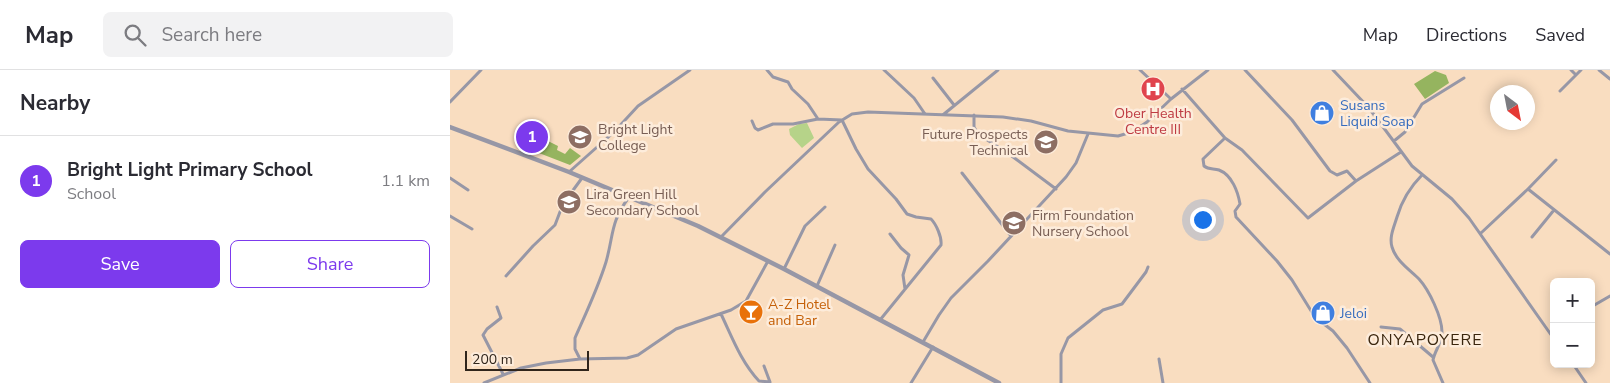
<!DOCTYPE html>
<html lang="en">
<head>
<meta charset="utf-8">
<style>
  body { margin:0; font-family:"Nunito Sans",sans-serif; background:#f2f2f3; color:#2b2b33 }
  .controls { position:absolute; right:15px; bottom:15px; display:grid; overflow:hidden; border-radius:8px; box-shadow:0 2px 12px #0003 }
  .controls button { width:45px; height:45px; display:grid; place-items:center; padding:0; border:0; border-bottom:1px solid #e1e1e2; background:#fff; color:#2b2b33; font:25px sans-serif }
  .compass { position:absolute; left:1040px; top:15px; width:45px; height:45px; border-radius:50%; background:#fff; box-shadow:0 2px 12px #0003; rotate:148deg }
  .scale { position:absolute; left:15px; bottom:12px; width:124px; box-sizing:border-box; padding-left:5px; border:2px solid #30251b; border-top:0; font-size:14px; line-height:18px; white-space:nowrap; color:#30251b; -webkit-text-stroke:4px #fdecdb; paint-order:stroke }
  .you { position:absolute; left:752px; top:149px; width:18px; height:18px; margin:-12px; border:4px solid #fff; border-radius:50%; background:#1a73e8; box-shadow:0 0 0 8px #1a73e833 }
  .badge { display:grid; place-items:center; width:32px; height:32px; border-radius:50%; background:#7c3aed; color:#fff; font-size:16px; font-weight:700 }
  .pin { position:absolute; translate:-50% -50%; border:2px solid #fff; box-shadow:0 1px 5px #0006 }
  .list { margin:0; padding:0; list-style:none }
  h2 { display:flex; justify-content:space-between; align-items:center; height:65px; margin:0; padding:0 20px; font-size:21px }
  h2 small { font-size:16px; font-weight:400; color:#7c7c81 }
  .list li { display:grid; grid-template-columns:32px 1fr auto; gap:15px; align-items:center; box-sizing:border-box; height:90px; padding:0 20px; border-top:1px solid #e1e1e2 }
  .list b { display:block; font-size:19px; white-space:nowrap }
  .list p { margin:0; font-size:16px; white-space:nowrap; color:#7c7c81 }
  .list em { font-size:16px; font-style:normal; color:#7c7c81 }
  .actions { display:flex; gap:10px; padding:15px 20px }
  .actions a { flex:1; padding:11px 0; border:1px solid #7c3aed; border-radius:8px; text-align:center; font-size:18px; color:#7c3aed }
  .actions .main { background:#7c3aed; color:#fff }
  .icon { flex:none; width:28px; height:28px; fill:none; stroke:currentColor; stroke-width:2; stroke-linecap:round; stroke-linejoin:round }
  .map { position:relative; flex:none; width:1160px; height:313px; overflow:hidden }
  header { display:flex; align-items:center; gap:30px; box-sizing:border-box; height:70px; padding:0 25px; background:#fff; border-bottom:1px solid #e1e1e2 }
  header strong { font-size:24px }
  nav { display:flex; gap:28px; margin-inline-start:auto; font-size:18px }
  .search { width:350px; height:45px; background:#f2f2f3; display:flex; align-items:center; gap:12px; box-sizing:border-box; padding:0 18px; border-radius:8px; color:#7c7c81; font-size:19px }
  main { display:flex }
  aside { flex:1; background:#fff }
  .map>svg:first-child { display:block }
</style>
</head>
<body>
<header>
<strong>Map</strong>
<div class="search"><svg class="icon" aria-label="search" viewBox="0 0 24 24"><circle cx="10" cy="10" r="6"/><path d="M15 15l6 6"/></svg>Search here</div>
<nav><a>Map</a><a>Directions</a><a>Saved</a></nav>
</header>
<main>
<aside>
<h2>Nearby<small></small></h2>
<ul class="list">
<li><span class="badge">1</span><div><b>Bright Light Primary School</b><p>School</p></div><em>1.1 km</em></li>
</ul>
<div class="actions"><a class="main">Save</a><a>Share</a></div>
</aside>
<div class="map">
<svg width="1160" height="313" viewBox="0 0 1160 313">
  <rect width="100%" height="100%" fill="#f9ddc0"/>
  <path fill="#b6d389" d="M357,53l7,15 -12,10 -12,-13 -1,-6 10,-5z"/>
  <path fill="#95b45f" d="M985,1l11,4 3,8 -24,16 -11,-15z
    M98,71l10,5 -1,4 8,4 5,-6 11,8 -11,9 -31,-12z"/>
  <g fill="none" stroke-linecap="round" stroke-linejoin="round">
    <path stroke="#9797a6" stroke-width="3" d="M317,0l6,7 15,5 4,7 16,15 10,15 24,1 14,29 12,20 28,30 11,15 9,3 15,2c5,5 11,18 10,26l-61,75
      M434,0l30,28 11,16
      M690,0l31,29
      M795,0l47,50 38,51 7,4 10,-4 9,10
      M883,0l36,38 43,58 40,33 17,19 85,121
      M1121,0l5,5 5,-5
      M1149,0l11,9
      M483,8l21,27
      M732,19l43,49 17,12 66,68 48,-37 45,-29
      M1110,21l16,-16
      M0,32l31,-32
      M494,44l54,-44
      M524,45v12l4,7 31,20 47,35
      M302,51l3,7 3,2 15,-6h20l25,-5
      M775,68l-22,21 1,7c5,4 10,2 15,4 13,5 19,22 21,34l-5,7 1,6 41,44 15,19 21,34 7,7 13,10 14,17 23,35
      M944,71l11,-9 17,-28 42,-26
      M119,102l45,-40 24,-26 52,-36
      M512,103l49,63
      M972,105c-13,13 -20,25 -25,42 -3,10 -8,20 -5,30 4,14 18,23 27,32 10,11 23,38 23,53 0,11 -7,18 -9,28l10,23
      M0,108l18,12
      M1078,119l82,65
      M0,146l22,13
      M1031,163l47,-44 28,-29
      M440,164l11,14 8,7 -6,20 2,14
      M271,167l44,-45 74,-70 13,-8 16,-2 135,5 28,4 37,10 50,5 14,-4 15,-10 24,-23 37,-29
      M1082,167l22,-27
      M334,199l21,-43 20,-19
      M56,206l27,-30 22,-21 8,-21 19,-26
      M367,216l18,-41
      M47,237l4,11 -14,11 -4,6 20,39
      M1141,237l19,-11
      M271,244c11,23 20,48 38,67l11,1
      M931,257l19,2 33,28
      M473,272l16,-27 12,-17 37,-37 78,-84 10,-14 12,-29
      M130,289l-5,-10v-11c11,-25 23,-50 31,-76 8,-28 4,-39 23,-65
      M709,289l4,24
      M1123,294l13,19
      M314,296l6,16
      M34,313l37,-15 25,-5 34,-4 47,-1 11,-3 38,-26 55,-19 15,-9 22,-40
      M461,313l22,-36
      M611,313v-29l7,-16 35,-28 19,-6 24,-32 2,-5"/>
    <path stroke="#9797a6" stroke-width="4.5" d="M0,57l119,45 129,54 86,43 215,114"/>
  </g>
  <defs>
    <symbol id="hospital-disc" viewBox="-11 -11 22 22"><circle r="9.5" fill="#e0444e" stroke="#fdecdb"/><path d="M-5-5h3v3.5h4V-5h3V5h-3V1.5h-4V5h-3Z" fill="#fff"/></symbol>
    <symbol id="shop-disc" viewBox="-11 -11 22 22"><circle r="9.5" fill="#3f7fe0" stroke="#fdecdb"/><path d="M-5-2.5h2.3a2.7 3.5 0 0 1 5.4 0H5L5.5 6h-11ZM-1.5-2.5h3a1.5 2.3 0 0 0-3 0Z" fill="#fff"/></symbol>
    <symbol id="school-disc" viewBox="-11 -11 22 22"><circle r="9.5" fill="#8d6e63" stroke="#fdecdb"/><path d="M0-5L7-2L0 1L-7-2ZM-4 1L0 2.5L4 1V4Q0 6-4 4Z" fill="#fff"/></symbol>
    <symbol id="bar-disc" viewBox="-11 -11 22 22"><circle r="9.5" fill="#e8710a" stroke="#fdecdb"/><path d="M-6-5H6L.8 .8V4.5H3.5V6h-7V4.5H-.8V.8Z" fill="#fff"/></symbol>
  </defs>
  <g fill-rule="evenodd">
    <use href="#hospital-disc" x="689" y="5" width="28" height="28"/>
    <use href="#shop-disc" x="858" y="29" width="28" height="28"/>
    <use href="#school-disc" x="116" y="53" width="28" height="28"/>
    <use href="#school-disc" x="582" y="58" width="28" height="28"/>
    <use href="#school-disc" x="105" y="118" width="28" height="28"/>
    <use href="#school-disc" x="550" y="139" width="28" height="28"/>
    <use href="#bar-disc" x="287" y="228" width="28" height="28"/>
    <use href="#shop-disc" x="859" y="229" width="28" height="28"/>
  </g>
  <g text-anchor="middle" stroke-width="5" stroke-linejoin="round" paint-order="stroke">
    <g font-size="14" fill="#366cbe" stroke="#fdecdb" text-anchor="start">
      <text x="890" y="40">Susans<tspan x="890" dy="16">Liquid Soap</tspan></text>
      <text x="890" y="248">Jeloi</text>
    </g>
    <g font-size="14" fill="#be3a42" stroke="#fdecdb">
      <text x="703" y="48">Ober Health<tspan x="703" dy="16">Centre III</tspan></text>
    </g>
    <g font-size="14" fill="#785e54" stroke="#fdecdb" text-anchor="start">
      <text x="148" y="64">Bright Light<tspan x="148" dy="16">College</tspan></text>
      <text x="578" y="69" text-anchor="end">Future Prospects<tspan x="578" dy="16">Technical</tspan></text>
      <text x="136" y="129">Lira Green Hill<tspan x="136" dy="16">Secondary School</tspan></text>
      <text x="582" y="150">Firm Foundation<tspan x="582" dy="16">Nursery School</tspan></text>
    </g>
    <g font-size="14" fill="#c56008" stroke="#fdecdb" text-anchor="start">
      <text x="318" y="239">A-Z Hotel<tspan x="318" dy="16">and Bar</tspan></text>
    </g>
    <g font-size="16" letter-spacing="1" fill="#3a250d" stroke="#fdecdb">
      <text x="975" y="275">ONYAPOYERE</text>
    </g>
  </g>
</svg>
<div class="controls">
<button>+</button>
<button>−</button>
</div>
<svg class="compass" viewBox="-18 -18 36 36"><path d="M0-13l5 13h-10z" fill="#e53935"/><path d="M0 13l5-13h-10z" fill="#7c7c81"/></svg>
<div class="scale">200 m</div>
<div class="you"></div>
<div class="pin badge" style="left:82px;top:67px">1</div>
</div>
</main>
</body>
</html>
